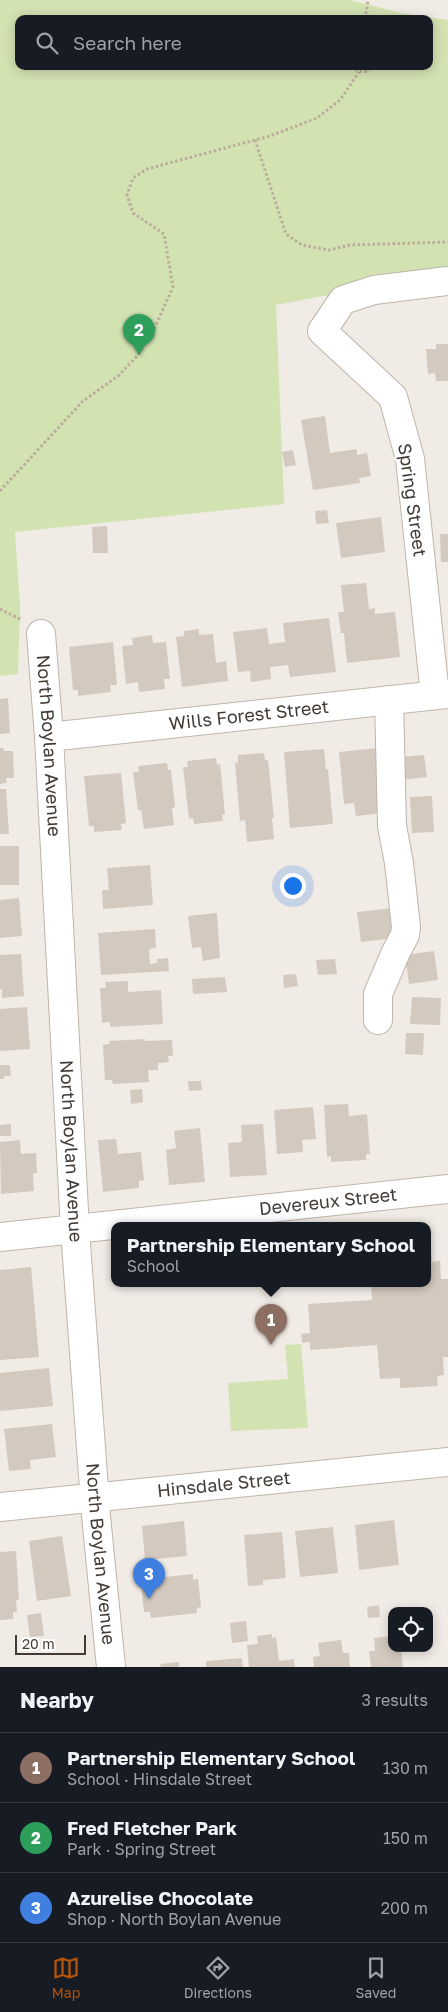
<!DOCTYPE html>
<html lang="en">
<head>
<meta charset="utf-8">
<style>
  body { margin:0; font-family:"Golos Text",sans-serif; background:#20242c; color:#f1f3f6 }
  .controls { position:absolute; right:15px; bottom:15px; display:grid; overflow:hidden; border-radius:10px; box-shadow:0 2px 12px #0003 }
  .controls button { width:45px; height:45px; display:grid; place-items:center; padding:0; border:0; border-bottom:1px solid #363941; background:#171b24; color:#f1f3f6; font:25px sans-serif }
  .scale { position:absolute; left:15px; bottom:12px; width:71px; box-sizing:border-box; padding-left:5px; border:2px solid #423b35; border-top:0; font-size:14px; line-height:18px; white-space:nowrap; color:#423b35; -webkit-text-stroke:4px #fff; paint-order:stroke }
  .you { position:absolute; left:292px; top:885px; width:18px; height:18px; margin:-12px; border:4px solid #fff; border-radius:50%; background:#1a73e8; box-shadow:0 0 0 8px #1a73e833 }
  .badge { display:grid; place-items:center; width:32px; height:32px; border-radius:50%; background:#b45309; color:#fff; font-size:16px; font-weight:700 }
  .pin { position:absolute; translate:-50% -41px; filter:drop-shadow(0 1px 2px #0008) }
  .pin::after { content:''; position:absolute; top:26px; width:18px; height:15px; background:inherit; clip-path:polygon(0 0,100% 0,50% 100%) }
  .popup { position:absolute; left:111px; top:1222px; width:320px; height:65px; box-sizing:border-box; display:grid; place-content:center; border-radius:10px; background:#171b24; filter:drop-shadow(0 1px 4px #0005); font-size:16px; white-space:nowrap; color:#9ea1a6 }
  .popup b { font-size:19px; color:#f1f3f6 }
  .popup::after { content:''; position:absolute; left:50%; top:100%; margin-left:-10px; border:10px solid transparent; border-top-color:#171b24 }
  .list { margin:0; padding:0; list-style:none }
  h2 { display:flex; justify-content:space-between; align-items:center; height:65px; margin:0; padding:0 20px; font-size:21px }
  h2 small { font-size:16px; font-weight:400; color:#9ea1a6 }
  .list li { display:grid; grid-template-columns:32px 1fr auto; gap:15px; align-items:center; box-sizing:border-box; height:70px; padding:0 20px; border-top:1px solid #363941 }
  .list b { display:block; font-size:19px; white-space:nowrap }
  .list p { margin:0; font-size:16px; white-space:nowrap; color:#9ea1a6 }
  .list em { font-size:16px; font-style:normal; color:#9ea1a6 }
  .icon { flex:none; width:28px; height:28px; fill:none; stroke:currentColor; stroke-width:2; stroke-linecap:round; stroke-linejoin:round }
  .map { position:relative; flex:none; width:448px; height:1667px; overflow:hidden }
  .search { position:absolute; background:#171b24; box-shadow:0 2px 12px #0003; left:15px; right:15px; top:15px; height:55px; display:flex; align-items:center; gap:12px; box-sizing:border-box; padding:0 18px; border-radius:10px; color:#9ea1a6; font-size:19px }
  .sheet { height:275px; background:#171b24 }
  nav { display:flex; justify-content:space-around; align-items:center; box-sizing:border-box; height:70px; border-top:1px solid #363941; background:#171b24; font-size:14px; color:#9ea1a6 }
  nav a { display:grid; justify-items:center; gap:2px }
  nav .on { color:#b45309 }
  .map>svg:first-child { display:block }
</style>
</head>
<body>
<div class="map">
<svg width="448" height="1667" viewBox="0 0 448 1667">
  <rect width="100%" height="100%" fill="#f1ebe5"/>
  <path fill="#d2e2b1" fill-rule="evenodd" d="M0,0h350l51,13 47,7v252l-172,33 8,199 -269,28 5,75 -2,67 -18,2zM19,19h410v47h-410z
    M301,1344l7,84 -77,3 -3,-48 60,-4 -3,-34z"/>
  <path fill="#d4c9be" d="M436,344h12v37h-12l-1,-8 -7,1 -2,-25h10z
    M325,416l5,37 27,-4v6l10,-2 4,23 -12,2 1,5 -47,7 -12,-70z
    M293,450l3,15 -11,2 -3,-15z
    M327,510l2,13 -13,1 -1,-13z
    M381,517l4,35 -44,6 -5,-35z
    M107,526l1,27h-15l-1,-26z
    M440,534h8v28h-7z
    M366,583l3,26 6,-1v6l20,-2 5,45 -53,6 -3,-30h-3l-3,-21h6l-3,-27z
    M329,618l7,54 -46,5 -2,-12 -18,2 1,12 -20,3 -1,-11 -12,1 -5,-40 34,-4 2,16 16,-2 -2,-19z
    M199,629v6l14,-1 3,29 10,-2 2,20 -46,6 -6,-50 8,-1v-5z
    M152,635l1,8 13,-1 4,37h-6l1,10 -26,3 -1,-10 -12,2 -4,-38 11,-1 -1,-7z
    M113,642l4,43h-7l1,7 -33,4v-6h-5l-4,-43z
    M8,698l2,35 -10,1v-35z
    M0,748h3l1,3h9l1,27h-8l1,5 -7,1z
    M378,748l6,65 -28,3 -2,-13 -10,1 -5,-52z
    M324,749l2,21 2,-1 5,55 -43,4 -6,-76z
    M264,753l1,7h3l6,58h-2l2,21 -27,3 -2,-22 -5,1 -5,-58 3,-1v-7z
    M424,755l3,22 -26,3 -2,-23z
    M216,758l1,7 3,-1 5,50 -3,1 1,6 -29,3 -1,-6 -4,1 -6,-52h5l-1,-6z
    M167,763l1,7h3l4,37 -3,1 2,17 -30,4 -3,-19h-3l-5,-38h6l-1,-6z
    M121,773l5,50 -5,1 1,6 -28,2v-6h-5l-5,-50z
    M0,789h6l3,45h-9z
    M432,796l2,36 -22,1 -2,-36z
    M0,846h19v39h-19z
    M150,865l3,40 -50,4 -1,-19h7l-2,-22z
    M19,898l3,38 -22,2v-38z
    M393,908l2,30 -34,4 -4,-30z
    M217,913l3,45 -17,3 -2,-14 -9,1 -4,-32z
    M155,929l1,19 -7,1 1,15 7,-1v-4l11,-1 1,13 -68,4 -3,-42z
    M434,951l4,29 -29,4 -4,-29z
    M21,954l3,42 -22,2v-9l-2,1v-35z
    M335,959l2,15 -19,1 -2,-15z
    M296,974l2,12 -14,2 -1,-13z
    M225,977l2,15 -34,2 -1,-15z
    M128,981v11l33,-2 2,34 -53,3v-5l-8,1 -2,-35h6l-1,-6z
    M412,997l29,1 -1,27 -30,-1z
    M27,1007l3,42 -30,2v-42z
    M406,1033h18l-1,22 -18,-1z
    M145,1039v2l27,-1 1,16h-5l1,6 -11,1v7h-10l1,12 -36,2 -1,-4h-7l-2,-35 7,-1 -1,-3z
    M0,1065h10l1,11h-7v3h-4z
    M188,1081h13l1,9 -13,1z
    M142,1089l1,13 -12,2 -1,-14z
    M348,1104l1,12 18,-2 3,40h-4v6l-35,2v-6l-4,1 -3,-52z
    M313,1107l3,32 -14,1 1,12 -26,2 -3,-44z
    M11,1124v12h-11v-11z
    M263,1124l4,51 -37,2 -2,-34 14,-1 -1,-17z
    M200,1128l5,54 -36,3 -3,-35 10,-2 -2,-17z
    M116,1139l2,15 23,-2 3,28 -5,1v7l-36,4 -5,-52z
    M20,1140l1,14 15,-1 1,20h-4l1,18 -33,3 -1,-52z
    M427,1252h4l1,10 8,-1 1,18h7v78h-5l1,18 -7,1 1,10 -38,2v-10l-20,1 -3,-34 -67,5v-8l-8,1 -1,-9 9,-1 -2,-29 64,-4 -1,-16h56z
    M31,1267l8,90 -39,3v-90z
    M49,1368l4,38 -53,5v-38z
    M52,1424l4,33 -26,3 1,9 -22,2 -5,-42z
    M394,1520l5,45 -40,5 -4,-45z
    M184,1521l3,35 -42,4 -3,-34z
    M333,1527l5,46 -38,4 -5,-46z
    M282,1532l4,46 -23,2v5l-15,1 -4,-51z
    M62,1536l9,60 -34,5 -8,-60z
    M16,1551l3,49h-3l1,12h-4v7l-13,1v-68z
    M193,1574v6l5,-1 3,28 -4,1v5l-46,5 -1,-6h-6l-3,-27h7l-1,-6z
    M379,1605l1,12 -12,1 -1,-11z
    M41,1613l3,23 -14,1 -3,-22z
    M246,1621l2,20 -16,2 -2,-20z
    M272,1634v4l4,-1 3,24 15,-2 1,8h-46l-2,-22 11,-1 -1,-8z
    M392,1636v12h9l2,19h-32l-2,-16h6l-1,-13z
    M341,1640l2,13h6l1,14h-36l-1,-10 7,-1 -2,-13z
    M242,1658l1,9h-37v-6z
    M179,1662v5h-18l-1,-3z"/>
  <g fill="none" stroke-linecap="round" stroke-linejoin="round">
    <defs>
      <g id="minor">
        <path id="s1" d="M41,634l8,103 26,493 21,286 15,151"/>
        <path d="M435,695l-25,-236 -17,-62 -71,-66 21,-31 31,-10 74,-9"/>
        <path id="s2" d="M49,737l399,-43"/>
        <path d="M378,1020v-26l18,-42 9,-17 1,-8 -7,-64 -7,-37 -3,-126"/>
        <path id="s3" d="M0,1237l448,-48"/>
        <path id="s4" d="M0,1507l448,-45"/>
      </g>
    </defs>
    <use href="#minor" stroke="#beb5ab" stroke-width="30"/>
    <path stroke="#bbac9b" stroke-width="3" stroke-dasharray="2.5 2.5" stroke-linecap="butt" d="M365,19l3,-18
      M351,66c7,7 16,8 23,0
      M255,140l31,94 16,11 27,5 21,-5 98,-3
      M0,491l83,-90 35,-25 20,-21 17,-28 18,-40 -9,-53 -31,-21 -6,-18 6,-17 14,-9 123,-33 47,-18 23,-18 19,-28
      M0,609l22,11"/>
    <use href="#minor" stroke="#fff" stroke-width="28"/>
  </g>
  <g text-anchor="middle" stroke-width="4" stroke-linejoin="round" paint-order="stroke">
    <g font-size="18" fill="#423b35" stroke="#fff">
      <text transform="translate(412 500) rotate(82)" y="6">Spring Street</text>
      <text dy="6" stroke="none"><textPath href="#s2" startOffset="201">Wills Forest Street</textPath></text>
      <text dy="6" stroke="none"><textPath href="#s1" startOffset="112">North Boylan Avenue</textPath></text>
      <text dy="6" stroke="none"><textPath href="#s1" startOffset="518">North Boylan Avenue</textPath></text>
      <text dy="6" stroke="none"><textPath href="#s3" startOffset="330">Devereux Street</textPath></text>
      <text dy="6" stroke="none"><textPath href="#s4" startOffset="225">Hinsdale Street</textPath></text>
      <text dy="6" stroke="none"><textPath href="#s1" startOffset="922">North Boylan Avenue</textPath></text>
    </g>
  </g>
</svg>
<div class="controls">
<button><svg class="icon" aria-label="locate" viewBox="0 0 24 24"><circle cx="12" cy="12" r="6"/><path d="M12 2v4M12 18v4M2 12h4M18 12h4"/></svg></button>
</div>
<div class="scale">20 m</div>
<div class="you"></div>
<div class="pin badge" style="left:271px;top:1345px;background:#8d6e63">1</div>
<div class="popup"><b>Partnership Elementary School</b>School</div>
<div class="pin badge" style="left:139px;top:355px;background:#2e9e5b">2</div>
<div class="pin badge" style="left:149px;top:1599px;background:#3f7fe0">3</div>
<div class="search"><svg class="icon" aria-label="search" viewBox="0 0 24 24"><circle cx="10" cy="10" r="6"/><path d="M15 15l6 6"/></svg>Search here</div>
</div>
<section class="sheet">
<h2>Nearby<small>3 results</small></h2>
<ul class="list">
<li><span class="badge" style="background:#8d6e63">1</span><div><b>Partnership Elementary School</b><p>School · Hinsdale Street</p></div><em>130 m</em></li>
<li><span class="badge" style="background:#2e9e5b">2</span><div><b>Fred Fletcher Park</b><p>Park · Spring Street</p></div><em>150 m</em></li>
<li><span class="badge" style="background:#3f7fe0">3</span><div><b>Azurelise Chocolate</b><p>Shop · North Boylan Avenue</p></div><em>200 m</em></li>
</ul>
</section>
<nav>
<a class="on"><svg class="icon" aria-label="map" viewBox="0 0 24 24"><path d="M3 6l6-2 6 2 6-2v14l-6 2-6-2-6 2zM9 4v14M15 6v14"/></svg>Map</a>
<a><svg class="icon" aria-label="directions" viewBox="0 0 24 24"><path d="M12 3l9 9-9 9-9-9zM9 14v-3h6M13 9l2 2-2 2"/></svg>Directions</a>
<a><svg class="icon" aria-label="saved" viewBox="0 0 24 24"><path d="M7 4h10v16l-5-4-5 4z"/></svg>Saved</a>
</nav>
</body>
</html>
